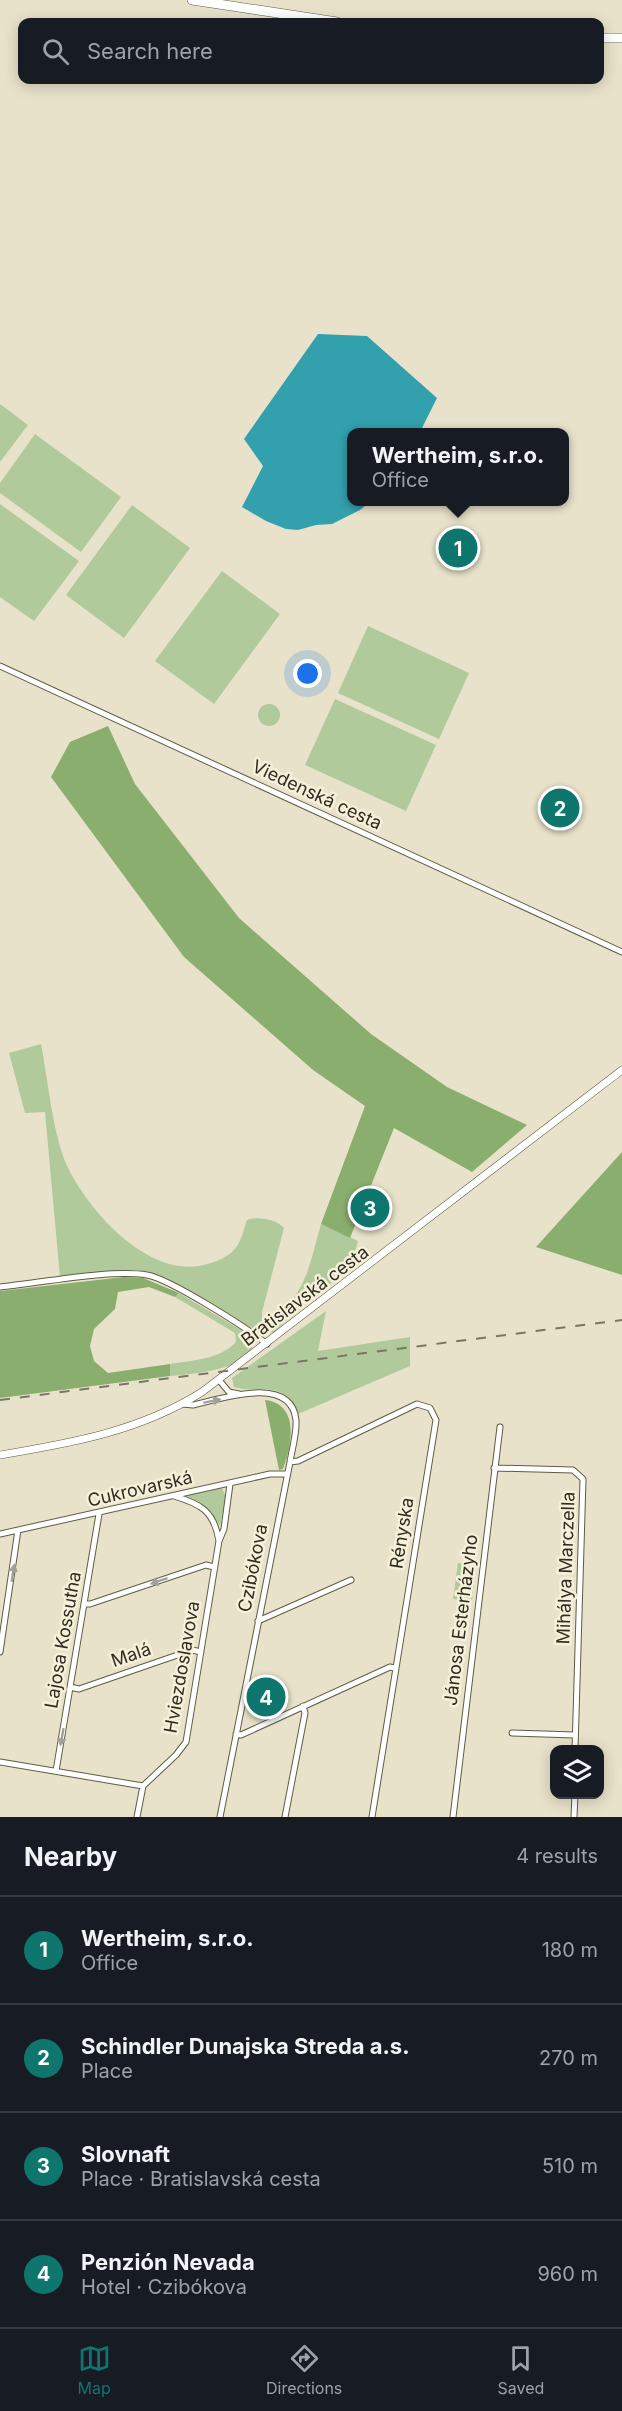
<!DOCTYPE html>
<html lang="en">
<head>
<meta charset="utf-8">
<style>
  body { margin:0; font-family:Inter,sans-serif; background:#20242c; color:#f1f3f6 }
  .controls { position:absolute; right:18px; bottom:18px; display:grid; overflow:hidden; border-radius:12px; box-shadow:0 3px 15px #0003 }
  .controls button { width:54px; height:54px; display:grid; place-items:center; padding:0; border:0; border-bottom:2px solid #363941; background:#171b24; color:#f1f3f6; font:30px sans-serif }
  .you { position:absolute; left:308px; top:674px; width:21px; height:21px; margin:-15px; border:4px solid #fff; border-radius:50%; background:#1a73e8; box-shadow:0 0 0 9px #1a73e833 }
  .badge { display:grid; place-items:center; width:39px; height:39px; border-radius:50%; background:#0f766e; color:#fff; font-size:20px; font-weight:700 }
  .pin { position:absolute; translate:-50% -50%; border:3px solid #fff; box-shadow:0 2px 6px #0006 }
  .popup { position:absolute; left:347px; top:428px; width:222px; height:78px; box-sizing:border-box; display:grid; place-content:center; border-radius:12px; background:#171b24; filter:drop-shadow(0 2px 4px #0005); font-size:20px; white-space:nowrap; color:#9ea1a6 }
  .popup b { font-size:22px; color:#f1f3f6 }
  .popup::after { content:''; position:absolute; left:50%; top:100%; margin-left:-12px; border:12px solid transparent; border-top-color:#171b24 }
  .list { margin:0; padding:0; list-style:none }
  h2 { display:flex; justify-content:space-between; align-items:center; height:78px; margin:0; padding:0 24px; font-size:26px }
  h2 small { font-size:20px; font-weight:400; color:#9ea1a6 }
  .list li { display:grid; grid-template-columns:39px 1fr auto; gap:18px; align-items:center; box-sizing:border-box; height:108px; padding:0 24px; border-top:2px solid #363941 }
  .list b { display:block; font-size:22px; white-space:nowrap }
  .list p { margin:0; font-size:20px; white-space:nowrap; color:#9ea1a6 }
  .list em { font-size:20px; font-style:normal; color:#9ea1a6 }
  .icon { flex:none; width:33px; height:33px; fill:none; stroke:currentColor; stroke-width:2; stroke-linecap:round; stroke-linejoin:round }
  .map { position:relative; flex:none; width:622px; height:1817px; overflow:hidden }
  .search { position:absolute; background:#171b24; box-shadow:0 3px 15px #0003; left:18px; right:18px; top:18px; height:66px; display:flex; align-items:center; gap:15px; box-sizing:border-box; padding:0 21px; border-radius:12px; color:#9ea1a6; font-size:22px }
  .sheet { height:510px; background:#171b24 }
  nav { display:flex; justify-content:space-around; align-items:center; box-sizing:border-box; height:84px; border-top:2px solid #363941; background:#171b24; font-size:16px; color:#9ea1a6 }
  nav a { display:grid; justify-items:center; gap:3px }
  nav .on { color:#0f766e }
  .map>svg:first-child { display:block }
</style>
</head>
<body>
<div class="map">
<svg width="622" height="1817" viewBox="0 0 622 1817">
  <rect width="100%" height="100%" fill="#e8e2ca"/>
  <path fill="#b0ca9c" d="M0,404l28,21 -28,37z
    M35,434l86,63 -40,55 -81,-59v-10z
    M0,504l79,57 -45,60 -34,-24z
    M132,505l58,43 -66,90 -58,-43z
    M222,571l58,43 -66,90 -59,-43z
    M368,626l101,47 -30,66 -101,-46z
    M335,699l101,46 -30,66 -101,-46z
    M258 715a11 11 0 1 1 22 0a11 11 0 1 1-22 0Z
    M41,1044c7,35 12,95 28,126 24,46 84,113 142,93 10,-3 20,-8 26,-17 5,-7 7,-18 10,-26 11,-4 29,-1 37,8l-22,84v8l3,2c41,-22 44,-57 56,-98l37,17 -8,28 -43,32 -33,31 -11,2 -112,-62 -17,-2 -74,7 -15,-165 -20,1 -16,-60z
    M179,1293l72,43c13,33 -61,38 -81,40v-12c23,-4 49,-4 66,-22l-1,-9 -60,-36z
    M326,1311l-8,40 92,-14v29l-112,48c-16,-37 -38,-19 -64,-27l-2,-9z
    M222,1488l4,9 -6,29 -12,-17 -24,-13z
    M458,1563l18,2 -4,36 -19,-2z"/>
  <path fill="#8aae6d" d="M108,726l27,58 104,134 132,116 76,53 80,38 -55,47 -78,-44 -44,110 -29,-14 44,-118 -52,-36 -129,-113 -133,-180 19,-35z
    M622,1152v123l-86,-28z
    M124,1277l19,1 36,15 -4,4 -26,-10 -31,5 -3,17 -21,20 -4,17 4,15 14,12 62,-9v12l-170,22v-107z
    M265,1400c35,4 27,45 18,69l-4,1z"/>
  <path fill="#33a0ae" d="M318,334l49,2 70,62 -17,34h-68v70h18l-10,8 -28,14 -16,1 -18,5 -12,-1 -20,-8 -24,-14 21,-41 -19,-27z"/>
  <g fill="none" stroke-linecap="round" stroke-linejoin="round">
    <defs>
      <path id="minor" d="M0,666l622,286
        M0,1287c40,-4 110,-18 147,-12 23,4 100,53 120,69
        M219,1380l10,12 10,2
        M182,1404l11,1c27,-6 98,-31 103,15 1,13 -4,29 -6,42l-70,355
        M290,1462l8,-1 119,-57 13,4 6,12 -64,397
        M494,1468l79,2 10,9 -8,271
        M0,1534l270,-60h16
        M219,1541l5,-12 6,-45
        M85,1604h5l116,-39 8,2
        M258,1621l93,-41
        M0,1652l18,-122
        M70,1687l9,2 113,-39 9,2
        M512,1733l63,2
        M236,1734l5,1 149,-68 5,1
        M0,1762l143,24
        M56,1771l43,-257
        M137,1817l6,-31 33,-31 10,-13 33,-201c-5,-30 -18,-37 -45,-45
        M285,1817l20,-104 -2,-7
        M453,1817l47,-390
        M574,1817l1,-23"/>
      <path id="tertiary" d="M0,1455c72,-12 140,-24 202,-63l420,-322"/>
      <path id="primary" d="M192,0l145,22
        M600,38h22"/>
    </defs>
    <use href="#minor" stroke="#605b46" stroke-width="7"/>
    <use href="#tertiary" stroke="#605b46" stroke-width="8"/>
    <use href="#primary" stroke="#605b46" stroke-width="10"/>
    <use href="#minor" stroke="#fff" stroke-width="5"/>
    <use href="#tertiary" stroke="#fff" stroke-width="7"/>
    <use href="#primary" stroke="#fff" stroke-width="9"/>
    <path stroke="#7a7667" stroke-width="2" stroke-dasharray="10 10" stroke-linecap="butt" d="M0,1400l622,-80"/>
  </g>
  <defs><path id="oneway-solid" d="M-6-.8H1V-3.2L6.5 0L1 3.2V.8H-6Z" transform="scale(1.5)"/></defs>
  <g fill="#a1a09c">
    <use href="#oneway-solid" transform="translate(212 1401) rotate(-12)"/>
    <use href="#oneway-solid" transform="translate(13 1573) rotate(-81)"/>
    <use href="#oneway-solid" transform="translate(159 1581) rotate(161)"/>
    <use href="#oneway-solid" transform="translate(62 1737) rotate(100)"/>
  </g>
  <g text-anchor="middle" stroke-width="5" stroke-linejoin="round" paint-order="stroke">
    <g font-size="18" fill="#2f2d23" stroke="#f5f0d7">
      <text transform="translate(317 795) rotate(25)" y="6">Viedenská cesta</text>
      <text transform="translate(305 1296) rotate(-37)" y="6">Bratislavská cesta</text>
      <text transform="translate(140 1489) rotate(-13)" y="6">Cukrovarská</text>
      <text transform="translate(402 1533) rotate(-81)" y="6">Rényska</text>
      <text transform="translate(253 1568) rotate(-79)" y="6">Czibókova</text>
      <text transform="translate(566 1568) rotate(-88)" y="6">Mihálya Marczella</text>
      <text transform="translate(461 1620) rotate(-83)" y="6">Jánosa Esterházyho</text>
      <text transform="translate(63 1640) rotate(-80)" y="6">Lajosa Kossutha</text>
      <text transform="translate(131 1655) rotate(-19)" y="6">Malá</text>
      <text transform="translate(182 1667) rotate(-80)" y="6">Hviezdoslavova</text>
    </g>
  </g>
</svg>
<div class="controls">
<button><svg class="icon" aria-label="layers" viewBox="0 0 24 24"><path d="M12 4l9 5-9 5-9-5zM3 14l9 5 9-5"/></svg></button>
</div>
<div class="you"></div>
<div class="pin badge" style="left:458px;top:548px">1</div>
<div class="popup"><b>Wertheim, s.r.o.</b>Office</div>
<div class="pin badge" style="left:560px;top:808px">2</div>
<div class="pin badge" style="left:370px;top:1208px">3</div>
<div class="pin badge" style="left:266px;top:1697px">4</div>
<div class="search"><svg class="icon" aria-label="search" viewBox="0 0 24 24"><circle cx="10" cy="10" r="6"/><path d="M15 15l6 6"/></svg>Search here</div>
</div>
<section class="sheet">
<h2>Nearby<small>4 results</small></h2>
<ul class="list">
<li><span class="badge">1</span><div><b>Wertheim, s.r.o.</b><p>Office</p></div><em>180 m</em></li>
<li><span class="badge">2</span><div><b>Schindler Dunajska Streda a.s.</b><p>Place</p></div><em>270 m</em></li>
<li><span class="badge">3</span><div><b>Slovnaft</b><p>Place · Bratislavská cesta</p></div><em>510 m</em></li>
<li><span class="badge">4</span><div><b>Penzión Nevada</b><p>Hotel · Czibókova</p></div><em>960 m</em></li>
</ul>
</section>
<nav>
<a class="on"><svg class="icon" aria-label="map" viewBox="0 0 24 24"><path d="M3 6l6-2 6 2 6-2v14l-6 2-6-2-6 2zM9 4v14M15 6v14"/></svg>Map</a>
<a><svg class="icon" aria-label="directions" viewBox="0 0 24 24"><path d="M12 3l9 9-9 9-9-9zM9 14v-3h6M13 9l2 2-2 2"/></svg>Directions</a>
<a><svg class="icon" aria-label="saved" viewBox="0 0 24 24"><path d="M7 4h10v16l-5-4-5 4z"/></svg>Saved</a>
</nav>
</body>
</html>
